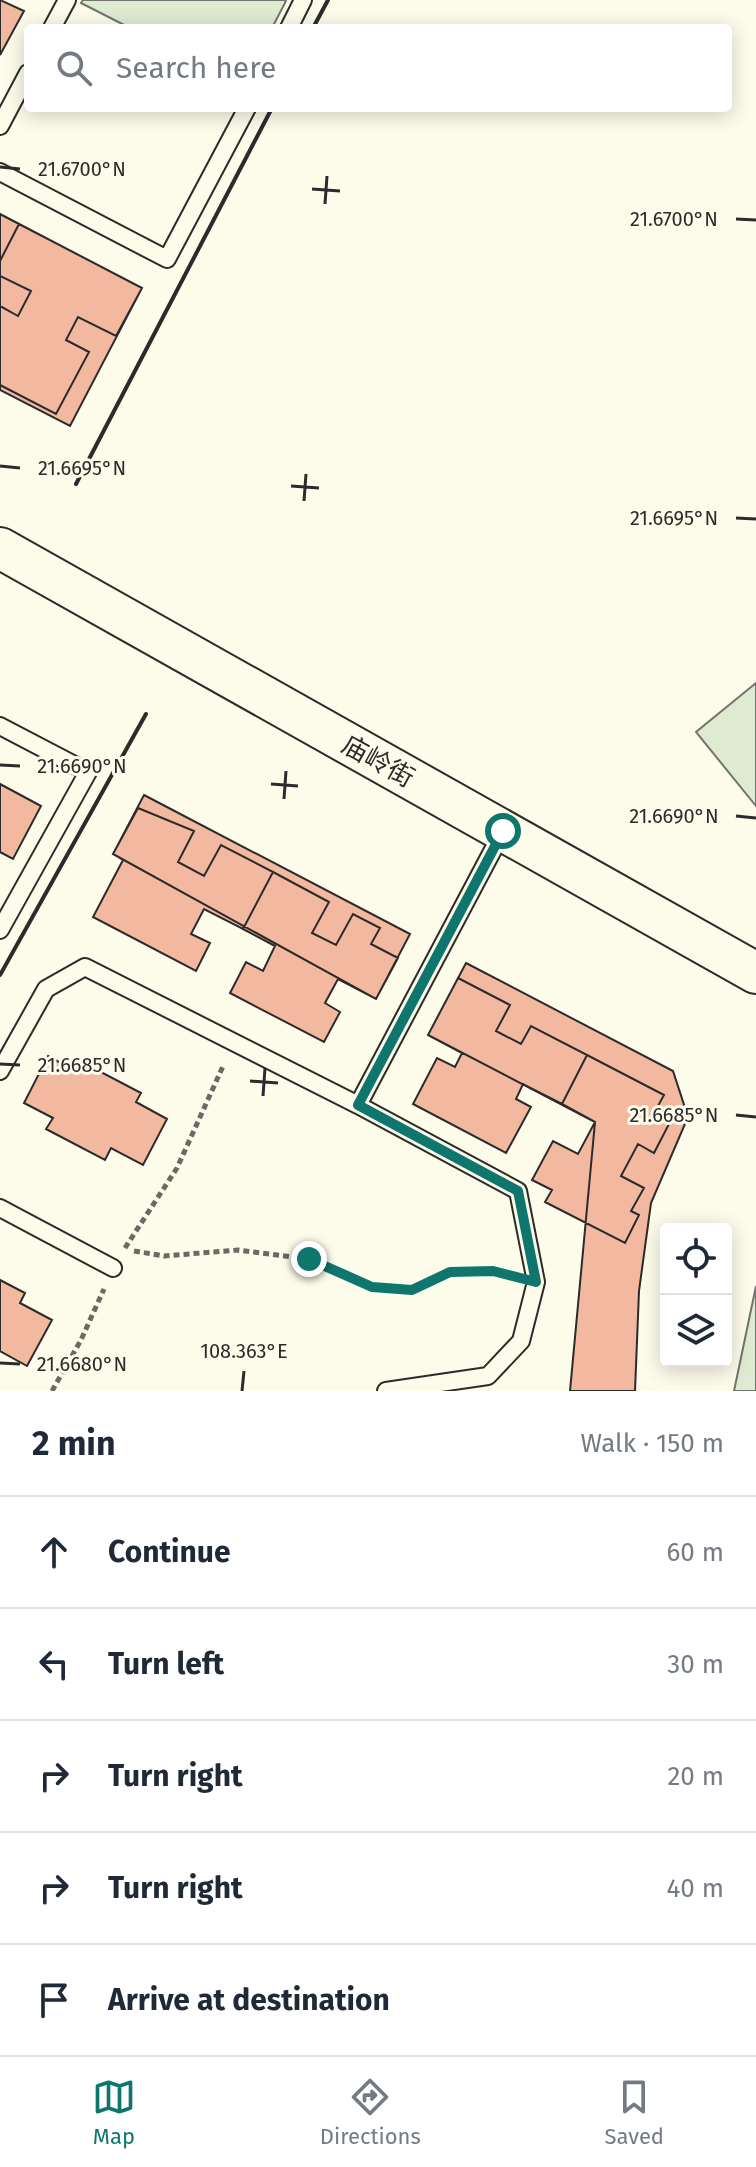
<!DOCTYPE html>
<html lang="en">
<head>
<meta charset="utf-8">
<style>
  body { margin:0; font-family:"Fira Sans","Noto Sans SC",sans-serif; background:#f6f6f7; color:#1f2937 }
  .controls { position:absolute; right:24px; bottom:24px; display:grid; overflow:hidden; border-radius:8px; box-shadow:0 4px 20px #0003 }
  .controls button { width:72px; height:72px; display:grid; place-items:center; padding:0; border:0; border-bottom:2px solid #e0e1e3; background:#fff; color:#1f2937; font:40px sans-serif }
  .stop { position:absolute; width:24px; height:24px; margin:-18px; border:6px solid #0f766e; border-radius:50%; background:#fff }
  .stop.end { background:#0f766e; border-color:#fff; box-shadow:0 2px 8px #0008 }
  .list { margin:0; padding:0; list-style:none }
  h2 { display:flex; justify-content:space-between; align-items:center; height:104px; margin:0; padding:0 32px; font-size:34px }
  h2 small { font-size:26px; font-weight:400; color:#747a83 }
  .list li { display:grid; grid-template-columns:52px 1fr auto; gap:24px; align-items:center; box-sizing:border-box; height:112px; padding:0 32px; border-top:2px solid #e0e1e3 }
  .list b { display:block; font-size:30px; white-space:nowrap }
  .list em { font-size:26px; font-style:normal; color:#747a83 }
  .icon { flex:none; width:44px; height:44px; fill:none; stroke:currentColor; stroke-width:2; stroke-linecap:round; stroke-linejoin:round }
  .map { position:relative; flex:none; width:756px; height:1391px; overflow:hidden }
  .search { position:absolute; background:#fff; box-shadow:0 4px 20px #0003; left:24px; right:24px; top:24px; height:88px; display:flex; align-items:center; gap:20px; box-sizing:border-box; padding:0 28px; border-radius:8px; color:#747a83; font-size:30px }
  .sheet { height:664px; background:#fff }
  nav { display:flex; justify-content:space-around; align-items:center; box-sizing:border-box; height:112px; border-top:2px solid #e0e1e3; background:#fff; font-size:22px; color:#747a83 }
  nav a { display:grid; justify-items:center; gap:4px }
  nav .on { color:#0f766e }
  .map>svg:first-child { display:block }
</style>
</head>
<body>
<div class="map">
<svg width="756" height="1391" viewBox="0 0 756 1391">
  <rect width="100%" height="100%" fill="#fdfbea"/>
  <path fill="#deebd1" stroke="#74746e" stroke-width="2" d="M83,0h201l2,1 -14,27h-142l-49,-25z
    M756,683v123l-60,-74z
    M756,1286v105h-22z"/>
  <path fill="#f2b8a0" stroke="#2b2b2b" stroke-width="2" d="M0,0l24,11 -24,44z
    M0,0l24,11 -24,44z
    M0,214l142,74 -72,138 -70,-36z
    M0,214l19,10 -19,37z
    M19,224l123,64 -26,48 -38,-19 -12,23 23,12 -33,62 -56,-29v-79l18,10 13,-25 -31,-15v-15z
    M0,784l41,22 -28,53 -13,-7z
    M144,795l266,139 -34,65 -263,-145z
    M138,808l56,23 -16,31 26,14 17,-31 52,27 -30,57 -39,-20 -13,25 19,9 -14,28 -103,-54 30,-57 -10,-6z
    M273,872l56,30 -17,31 24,12 17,-31 27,14 -9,16 27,14 -22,41 -38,-20 -13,24 15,9 -16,30 -94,-49 16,-31 17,9 12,-25 -32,-17z
    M466,963l207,108 15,46 -37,86 -12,88 -4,100h-65l25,-269 -167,-87z
    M458,978l52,27 -14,26 25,13 10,-18 56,29 -25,49 -39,-20 -7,15 15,8 -25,46 -93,-49 24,-46 18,9 7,-14 -34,-18z
    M587,1055l77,40 -11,20 16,9 -15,29 -16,-9 -17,32 23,12 -13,23 8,4 -14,28 -80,-41 7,-12 -20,-10 21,-39 25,13 17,-32 -33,-18z
    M48,1056l29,16 5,-10 59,31 -5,9 31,17 -24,46 -32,-17 -6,12 -59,-31 7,-11 -29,-15z
    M0,1280l25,13 -5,10 32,17 -25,46 -27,-15z"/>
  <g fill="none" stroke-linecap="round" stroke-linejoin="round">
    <defs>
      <path id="service" d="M52,28l15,-28
        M289,28l14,-28
        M0,126l28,-53
        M0,172l167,87 80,-151
        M0,726l88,46 -88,158
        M0,1071l46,-82 39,-22 273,138 145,-274
        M358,1105l160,86 18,91 -15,59 -33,35 -102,15
        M0,1208l113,60"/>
      <path id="tertiary" d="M0,548l756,425"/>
    </defs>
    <use href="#service" stroke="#2b2b2b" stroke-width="20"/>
    <use href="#tertiary" stroke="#2b2b2b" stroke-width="44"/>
    <path stroke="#6a6964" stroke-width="5" stroke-dasharray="6 4" stroke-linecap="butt" d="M125,1248l52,-80 47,-104
      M134,1251l30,5 74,-6 71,9 63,28 40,3 38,-18 43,-1 15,4
      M52,1391l29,-51 23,-51"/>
    <use href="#service" stroke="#fdfbea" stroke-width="16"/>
    <use href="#tertiary" stroke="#fdfbea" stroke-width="40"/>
    <path stroke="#2b2b2b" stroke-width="4" d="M313,28l15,-28
      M76,484l196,-376
      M0,975l146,-261"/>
  </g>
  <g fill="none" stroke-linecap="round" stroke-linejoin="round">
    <path stroke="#0f766e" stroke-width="10" d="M309,1259l63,28 40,3 38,-18 43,-1 43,11 -18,-91 -160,-86 145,-274"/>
  </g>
  <path fill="none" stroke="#2b2b2b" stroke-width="3" d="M0,167l20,2M312,189l28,2M325,204l2,-28M736,219l20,1M0,466l20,2M291,486l28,2M304,501l2,-27M736,518l20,1M0,765l20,1M271,784l27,2M284,799l2,-28M736,816l20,2M0,1064l20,1M250,1081l28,2M263,1096l2,-28M736,1115l20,2M0,1363l20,1M242,1391l2,-20"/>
  <g text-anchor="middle" stroke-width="6" stroke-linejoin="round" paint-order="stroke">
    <g font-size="26" fill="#2b2b2b" stroke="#fdfbea">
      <text transform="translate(378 761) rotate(29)" y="9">庙岭街</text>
    </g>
  </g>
  <g font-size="20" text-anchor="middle" fill="#2b2b2b" stroke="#fdfbea" stroke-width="6" stroke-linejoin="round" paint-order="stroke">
    <text x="82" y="176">21.6700°N</text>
    <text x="674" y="226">21.6700°N</text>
    <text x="82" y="475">21.6695°N</text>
    <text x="674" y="525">21.6695°N</text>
    <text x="82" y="773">21.6690°N</text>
    <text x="674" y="823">21.6690°N</text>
    <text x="82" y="1072">21.6685°N</text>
    <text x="674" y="1122">21.6685°N</text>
    <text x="244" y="1358">108.363°E</text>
    <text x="82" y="1371">21.6680°N</text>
  </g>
</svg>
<div class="controls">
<button><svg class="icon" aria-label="locate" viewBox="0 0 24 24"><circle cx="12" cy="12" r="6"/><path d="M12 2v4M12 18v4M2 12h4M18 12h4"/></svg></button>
<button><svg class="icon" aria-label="layers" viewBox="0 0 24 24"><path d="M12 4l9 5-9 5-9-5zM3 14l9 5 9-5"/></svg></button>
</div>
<div class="stop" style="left:503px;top:831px"></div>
<div class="stop end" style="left:309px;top:1259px"></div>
<div class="search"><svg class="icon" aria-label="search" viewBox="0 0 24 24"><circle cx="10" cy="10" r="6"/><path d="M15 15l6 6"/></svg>Search here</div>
</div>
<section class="sheet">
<h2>2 min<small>Walk · 150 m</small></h2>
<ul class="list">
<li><svg class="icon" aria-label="ahead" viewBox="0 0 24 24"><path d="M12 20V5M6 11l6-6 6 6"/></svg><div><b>Continue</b></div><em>60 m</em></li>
<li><svg class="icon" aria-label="left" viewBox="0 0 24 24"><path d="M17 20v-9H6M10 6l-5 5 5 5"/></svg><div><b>Turn left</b></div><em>30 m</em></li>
<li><svg class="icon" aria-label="right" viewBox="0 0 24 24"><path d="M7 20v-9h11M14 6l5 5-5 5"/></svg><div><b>Turn right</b></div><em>20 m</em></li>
<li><svg class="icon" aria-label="right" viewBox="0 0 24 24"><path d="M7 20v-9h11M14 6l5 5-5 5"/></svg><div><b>Turn right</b></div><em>40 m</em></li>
<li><svg class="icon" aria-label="arrive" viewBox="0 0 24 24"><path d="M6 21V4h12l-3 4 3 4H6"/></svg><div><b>Arrive at destination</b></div></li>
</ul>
</section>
<nav>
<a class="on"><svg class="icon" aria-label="map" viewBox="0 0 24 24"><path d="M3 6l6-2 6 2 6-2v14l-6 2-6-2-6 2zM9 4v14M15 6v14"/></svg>Map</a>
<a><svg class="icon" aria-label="directions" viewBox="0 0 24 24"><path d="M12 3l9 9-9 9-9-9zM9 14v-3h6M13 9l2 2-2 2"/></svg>Directions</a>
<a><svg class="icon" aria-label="saved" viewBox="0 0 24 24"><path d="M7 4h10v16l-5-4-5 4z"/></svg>Saved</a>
</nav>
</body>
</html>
